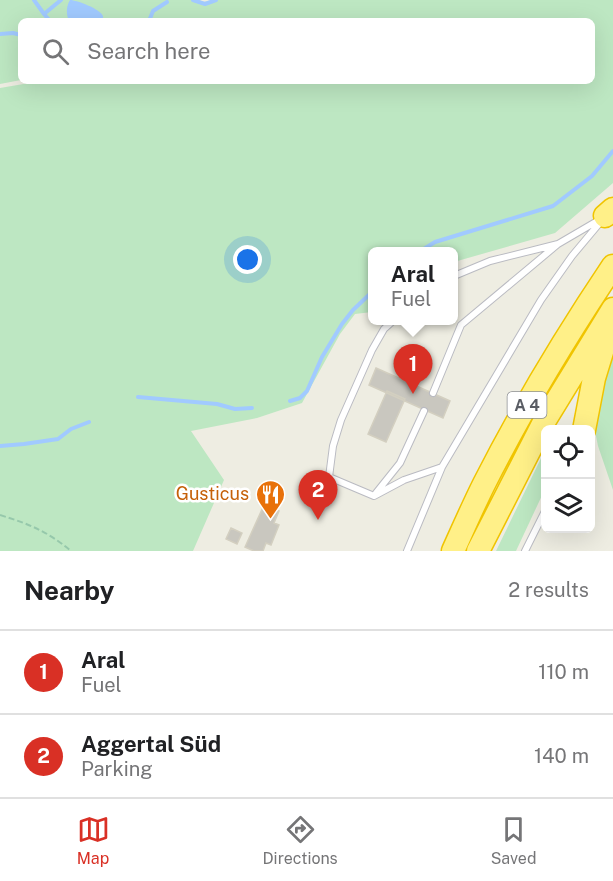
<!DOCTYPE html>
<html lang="en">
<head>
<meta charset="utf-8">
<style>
  body { margin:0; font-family:"Public Sans",sans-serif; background:#f2f2f2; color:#202124 }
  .controls { position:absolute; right:18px; bottom:18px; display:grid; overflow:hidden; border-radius:9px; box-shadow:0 6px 24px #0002 }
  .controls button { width:54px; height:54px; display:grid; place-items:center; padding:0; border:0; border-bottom:2px solid #e0e0e0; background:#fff; color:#202124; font:30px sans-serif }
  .you { position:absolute; left:248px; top:260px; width:21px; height:21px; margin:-15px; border:4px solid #fff; border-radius:50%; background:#1a73e8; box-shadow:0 0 0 9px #1a73e833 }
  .badge { display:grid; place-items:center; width:39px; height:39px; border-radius:50%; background:#d93025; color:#fff; font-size:20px; font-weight:700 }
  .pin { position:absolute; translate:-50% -50px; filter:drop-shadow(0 2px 3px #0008) }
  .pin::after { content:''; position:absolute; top:32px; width:21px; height:18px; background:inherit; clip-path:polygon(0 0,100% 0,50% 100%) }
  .popup { position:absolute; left:368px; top:247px; width:90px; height:78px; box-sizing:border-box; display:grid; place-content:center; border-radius:9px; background:#fff; filter:drop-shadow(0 2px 4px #0005); font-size:20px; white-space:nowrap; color:#757577 }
  .popup b { font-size:22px; color:#202124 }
  .popup::after { content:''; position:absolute; left:50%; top:100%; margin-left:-12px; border:12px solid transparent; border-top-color:#fff }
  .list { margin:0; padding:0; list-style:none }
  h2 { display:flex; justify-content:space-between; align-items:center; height:78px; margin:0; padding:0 24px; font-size:26px }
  h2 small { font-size:20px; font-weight:400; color:#757577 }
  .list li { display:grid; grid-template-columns:39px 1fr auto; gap:18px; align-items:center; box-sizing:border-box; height:84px; padding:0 24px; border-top:2px solid #e0e0e0 }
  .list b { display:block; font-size:22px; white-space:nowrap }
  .list p { margin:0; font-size:20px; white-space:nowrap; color:#757577 }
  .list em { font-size:20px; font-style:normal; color:#757577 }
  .icon { flex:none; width:33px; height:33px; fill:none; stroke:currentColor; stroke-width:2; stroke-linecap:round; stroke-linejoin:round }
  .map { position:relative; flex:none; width:613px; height:551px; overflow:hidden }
  .search { position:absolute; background:#fff; box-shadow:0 6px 24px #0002; left:18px; right:18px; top:18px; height:66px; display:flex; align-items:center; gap:15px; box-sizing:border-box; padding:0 21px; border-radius:9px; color:#757577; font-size:22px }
  .sheet { height:246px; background:#fff }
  nav { display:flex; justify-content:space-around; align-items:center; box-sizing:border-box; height:84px; border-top:2px solid #e0e0e0; background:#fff; font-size:16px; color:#757577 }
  nav a { display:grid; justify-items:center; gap:3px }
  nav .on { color:#d93025 }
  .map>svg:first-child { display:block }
</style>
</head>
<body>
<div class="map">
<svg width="613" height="551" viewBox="0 0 613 551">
  <rect width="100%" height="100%" fill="#eeede2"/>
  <path fill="#bde7c2" d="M0,0h199l5,2 8,-2h401v183l-58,50 -101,29v-10h-82v60l-17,2 -15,20 -38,69 -45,15 -66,13 33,49 -31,71h-193v-463l41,-7h551v-60h-571v59l-21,4z
    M613,350v140l-15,-44 -3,-15 8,-54z
    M545,450v39l-29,62h-20z"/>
  <path fill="#a1caff" d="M70,0c7,0 30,9 33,16 0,1 0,3 0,5h-34c-3,-6 -3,-15 1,-21z"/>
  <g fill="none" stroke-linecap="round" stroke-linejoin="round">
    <path stroke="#a1caff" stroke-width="4" d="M34,0l10,14
      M193,0l12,4 11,-4
      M50,21l-6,-7 17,-14
      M149,21l4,-10 14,-9
      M0,34l13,-1 8,2
      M419,252l16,-10 118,-36 39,-30 21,-25
      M138,397l79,7 18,5 17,-1
      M290,401l10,-3 7,-7 15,-34 20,-33 11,-14 19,-18
      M0,446l24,-2 34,-5 13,-10 18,-7"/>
  </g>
  <path fill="#c9c7bf" stroke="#d3cfc0" stroke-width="1.5" d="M376,368l74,33 -7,17 -74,-33z
    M387,391l18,8 -19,43 -18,-8z
    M264,505l15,6 -5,12 5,2 -8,20 -5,-2 -3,8h-9l-9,-4z
    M231,528l11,5 -5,11 -11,-5z"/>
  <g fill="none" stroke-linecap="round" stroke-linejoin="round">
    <defs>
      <path id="service" d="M454,276l36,-15 68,-17 41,-24
        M394,320l-10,9 -12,21 -31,70 -8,26 -4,31 45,19 30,-16 38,-13
        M433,393l28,-68 97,-81
        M376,493l24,-30 24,-52
        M407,551l35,-84 99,-167 31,-44 31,-37
        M525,551l21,-42"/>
      <path id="motorway" d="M605,216l8,-7
        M584,430l10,-52 15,-49
        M453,551c10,-22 20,-45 31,-67 38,-75 82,-148 129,-218
        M478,551l67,-131 68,-111"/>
    </defs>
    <use href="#service" stroke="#babbc2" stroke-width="8"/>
    <use href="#motorway" stroke="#f0c400" stroke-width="25"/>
    <path stroke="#96c8ab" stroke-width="2" stroke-dasharray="6 3" stroke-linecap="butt" d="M0,515c29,9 47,16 71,36"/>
    <use href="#service" stroke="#fff" stroke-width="6"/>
    <use href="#motorway" stroke="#fff088" stroke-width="22"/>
  </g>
  <defs>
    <symbol id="restaurant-pin" viewBox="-11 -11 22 30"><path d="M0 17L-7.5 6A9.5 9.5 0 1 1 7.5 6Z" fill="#e8710a" stroke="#fff"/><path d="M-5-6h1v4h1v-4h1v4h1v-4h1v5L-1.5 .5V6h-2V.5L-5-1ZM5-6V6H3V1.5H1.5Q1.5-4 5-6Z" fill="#fff"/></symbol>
  </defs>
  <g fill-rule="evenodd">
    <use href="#restaurant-pin" x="254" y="478" width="33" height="45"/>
  </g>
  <g text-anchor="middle" stroke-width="5" stroke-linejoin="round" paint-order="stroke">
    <rect fill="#fff" stroke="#8c8e92" stroke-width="1.5" x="507.5" y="392" width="39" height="26" rx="4.5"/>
    <g font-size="16" font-weight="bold" fill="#5a5d64">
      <text x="527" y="411">A 4</text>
    </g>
    <g font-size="18" fill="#c56008" stroke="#fff" text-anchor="end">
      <text x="249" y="500">Gusticus</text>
    </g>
  </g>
</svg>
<div class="controls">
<button><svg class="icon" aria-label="locate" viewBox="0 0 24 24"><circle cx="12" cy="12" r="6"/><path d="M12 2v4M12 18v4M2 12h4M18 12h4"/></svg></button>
<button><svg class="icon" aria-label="layers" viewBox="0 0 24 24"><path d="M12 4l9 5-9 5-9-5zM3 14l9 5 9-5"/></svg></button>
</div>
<div class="you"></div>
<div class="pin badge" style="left:413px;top:394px">1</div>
<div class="popup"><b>Aral</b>Fuel</div>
<div class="pin badge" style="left:318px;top:520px">2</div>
<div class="search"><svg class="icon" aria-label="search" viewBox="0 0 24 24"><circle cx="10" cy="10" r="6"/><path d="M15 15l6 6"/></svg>Search here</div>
</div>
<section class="sheet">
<h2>Nearby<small>2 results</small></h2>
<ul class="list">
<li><span class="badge">1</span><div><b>Aral</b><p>Fuel</p></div><em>110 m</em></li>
<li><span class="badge">2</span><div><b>Aggertal Süd</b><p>Parking</p></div><em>140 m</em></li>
</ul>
</section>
<nav>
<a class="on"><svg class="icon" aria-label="map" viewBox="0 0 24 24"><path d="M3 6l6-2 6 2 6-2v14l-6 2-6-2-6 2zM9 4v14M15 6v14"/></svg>Map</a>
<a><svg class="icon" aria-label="directions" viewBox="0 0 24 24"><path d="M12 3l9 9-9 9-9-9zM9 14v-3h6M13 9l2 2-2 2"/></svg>Directions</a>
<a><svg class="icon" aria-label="saved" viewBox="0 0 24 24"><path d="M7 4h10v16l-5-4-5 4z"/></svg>Saved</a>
</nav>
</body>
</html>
